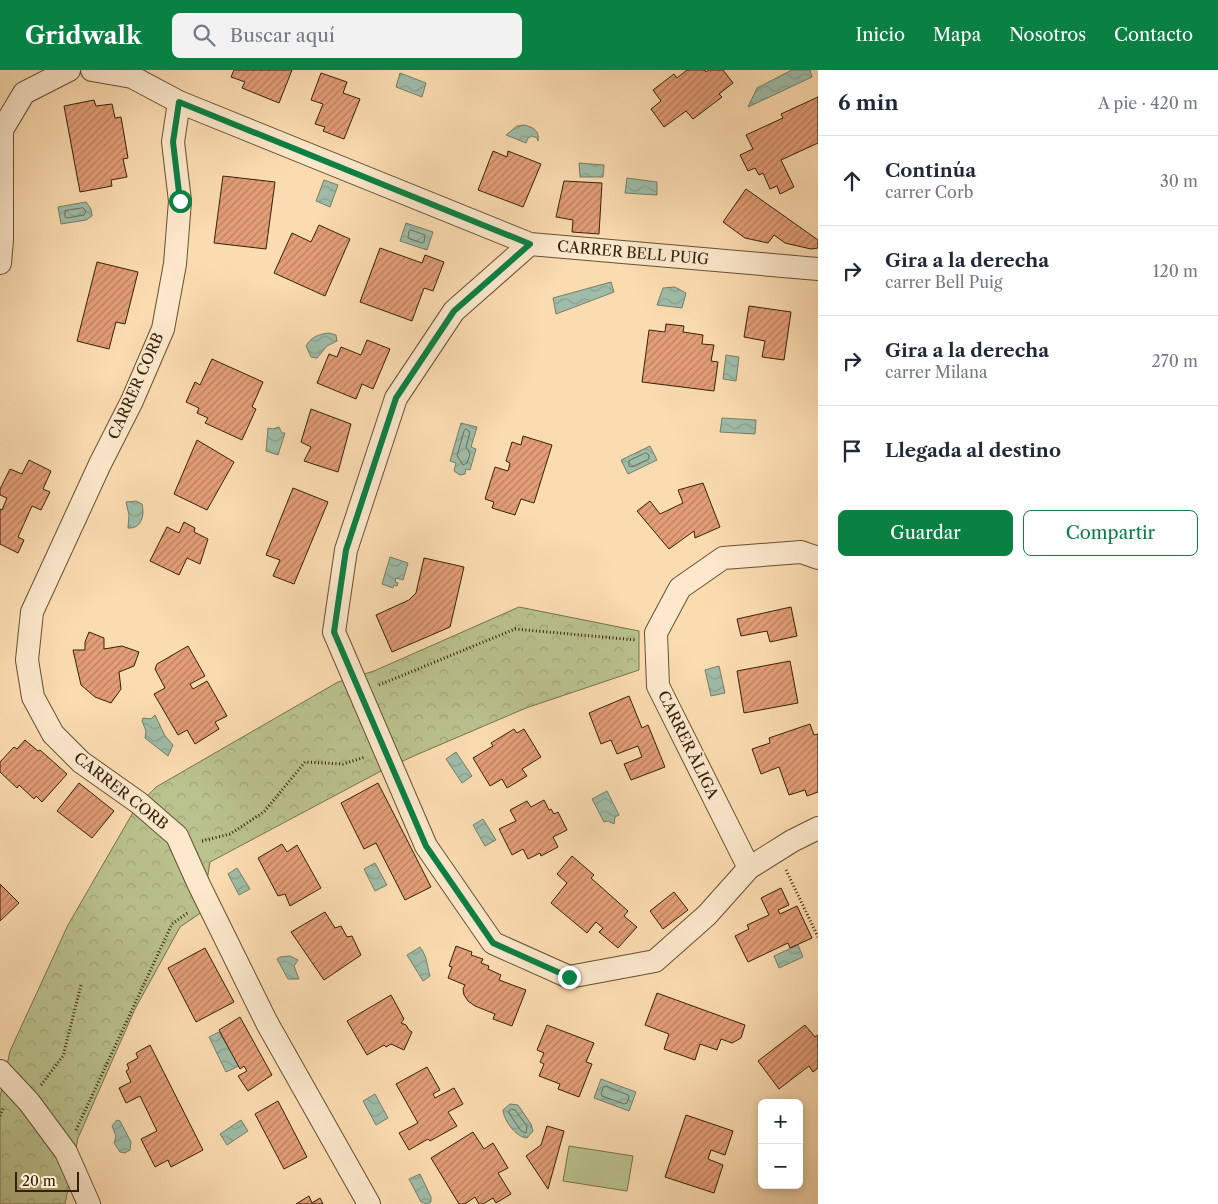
<!DOCTYPE html>
<html lang="es">
<head>
<meta charset="utf-8">
<style>
  body { margin:0; font-family:"Libre Caslon Text",serif; background:#f2f2f3; color:#1f2937 }
  .controls { position:absolute; right:15px; bottom:15px; display:grid; overflow:hidden; border-radius:8px; box-shadow:0 2px 8px #0003 }
  .controls button { width:45px; height:45px; display:grid; place-items:center; padding:0; border:0; border-bottom:1px solid #e0e1e3; background:#fff; color:#1f2937; font:25px sans-serif }
  .scale { position:absolute; left:15px; bottom:12px; width:64px; box-sizing:border-box; padding-left:5px; border:2px solid #342107; border-top:0; font-size:14px; line-height:18px; white-space:nowrap; color:#342107; -webkit-text-stroke:4px #fce8cc; paint-order:stroke }
  .stop { position:absolute; width:15px; height:15px; margin:-11px; border:4px solid #0b8043; border-radius:50%; background:#fff }
  .stop.end { background:#0b8043; border-color:#fff; box-shadow:0 1px 5px #0008 }
  .list { margin:0; padding:0; list-style:none }
  h2 { display:flex; justify-content:space-between; align-items:center; height:65px; margin:0; padding:0 20px; font-size:21px }
  h2 small { font-size:16px; font-weight:400; color:#747a83 }
  .list li { display:grid; grid-template-columns:32px 1fr auto; gap:15px; align-items:center; box-sizing:border-box; height:90px; padding:0 20px; border-top:1px solid #e0e1e3 }
  .list b { display:block; font-size:19px; white-space:nowrap }
  .list p { margin:0; font-size:16px; white-space:nowrap; color:#747a83 }
  .list em { font-size:16px; font-style:normal; color:#747a83 }
  .actions { display:flex; gap:10px; padding:15px 20px }
  .actions a { flex:1; padding:11px 0; border:1px solid #0b8043; border-radius:8px; text-align:center; font-size:18px; color:#0b8043 }
  .actions .main { background:#0b8043; color:#fff }
  .icon { flex:none; width:28px; height:28px; fill:none; stroke:currentColor; stroke-width:2; stroke-linecap:round; stroke-linejoin:round }
  .map { position:relative; flex:none; width:818px; height:1134px; overflow:hidden }
  header { display:flex; align-items:center; gap:30px; box-sizing:border-box; height:70px; padding:0 25px; background:#0b8043; color:#fff }
  header strong { font-size:24px }
  nav { display:flex; gap:28px; margin-inline-start:auto; font-size:18px }
  .search { width:350px; height:45px; background:#f2f2f3; display:flex; align-items:center; gap:12px; box-sizing:border-box; padding:0 18px; border-radius:8px; color:#747a83; font-size:19px }
  main { display:flex }
  aside { flex:1; background:#fff }
  .map>svg:first-child { display:block }
</style>
</head>
<body>
<header>
<strong>Gridwalk</strong>
<div class="search"><svg class="icon" aria-label="search" viewBox="0 0 24 24"><circle cx="10" cy="10" r="6"/><path d="M15 15l6 6"/></svg>Buscar aquí</div>
<nav><a>Inicio</a><a>Mapa</a><a>Nosotros</a><a>Contacto</a></nav>
</header>
<main>
<div class="map">
<svg width="818" height="1134" viewBox="0 0 818 1134">
  <defs>
    <pattern id="park-crowns" width="20" height="18" patternUnits="userSpaceOnUse" patternTransform="scale(1.25)"><rect width="20" height="18" fill="#bac28e"/><path d="M2 6a3 3 0 1 1 6 0M12 15a3 3 0 1 1 6 0" fill="none" stroke="#a0a679"/></pattern>
    <pattern id="water-waves" width="16" height="10" patternUnits="userSpaceOnUse" patternTransform="scale(1.25)"><rect width="16" height="10" fill="#9fbca8"/><path d="M0 5q4-4 8 0t8 0" fill="none" stroke="#8aa18f"/></pattern>
    <pattern id="building-hatch" width="6" height="6" patternUnits="userSpaceOnUse" patternTransform="scale(1.25)"><rect width="6" height="6" fill="#e39d77"/><path d="M-1 1l2-2M0 6l6-6M5 7l2-2" fill="none" stroke="#b98060"/></pattern>
  </defs>
  <rect width="100%" height="100%" fill="#fbdcb0"/>
  <filter id="stains"><feTurbulence type="fractalNoise" baseFrequency=".004" numOctaves="4"/><feColorMatrix values="0 0 0 0 .2 0 0 0 0 .09 0 0 0 0 .02 0 0 0 .5 -.17"/></filter>
  <radialGradient id="worn" r=".72"><stop offset=".6" stop-color="#630" stop-opacity="0"/><stop offset="1" stop-color="#630" stop-opacity=".3"/></radialGradient>
  <path fill="url(#park-crowns)" stroke="#77724a" d="M519,537l120,24v39l-113,38 -110,47 -35,16 -171,91 -8,50 -22,15 -45,82 -57,129 -13,66h-65v-107l10,-46 58,-126 67,-116 21,-22 182,-105 36,-11z"/>
  <path fill="#bac28e" stroke="#77724a" d="M569,1076l64,10 -6,35 -64,-10z"/>
  <path fill="url(#water-waves)" stroke="#747e68" d="M792,0h18l2,7 -64,30 9,-19z
    M400,3l26,10 -4,14 -26,-10z
    M524,55c9,2 16,6 14,16l-1,-3 -5,-2 -4,2 -2,5 -20,-8 11,-9z
    M579,93l25,2 -1,12h-23z
    M627,108l30,4v13l-32,-2z
    M324,110l14,5 -8,22 -14,-6z
    M86,132l5,7 1,7 -6,4 -25,4 -3,-17z
    M406,153l27,9 -6,18 -27,-9z
    M611,212l3,10 -58,22 -3,-16z
    M675,217l11,6 -4,15 -25,-3 6,-17z
    M329,263l7,2 1,6 -10,5 -10,12 -6,-1 -5,-11c5,-9 13,-12 23,-13z
    M726,285l13,2 -3,24 -13,-2z
    M722,348l34,2 -1,14 -35,-2z
    M461,353l16,4 -6,20 5,2 -6,21 -4,-1 -1,5 -5,1 -6,-4 2,-8 -6,-2z
    M279,357l3,6h3l-7,22 -12,-4 2,-23 5,1z
    M650,376l7,14 -29,14 -7,-14z
    M136,431l6,3c3,12 -1,25 -14,24l1,-13 -3,-13z
    M390,487l18,6 -5,17 -7,-2 -1,4 3,1 -1,3 -3,-1 -1,3 -11,-4z
    M719,596l6,27 -14,3 -6,-26z
    M155,645l10,21 8,9 -5,11 -23,-18 1,-7 -4,-10 1,-3 8,1z
    M456,682l16,24 -10,7 -16,-24z
    M607,721l12,24 -4,2 -1,7 -6,-3 -4,1 -12,-23z
    M483,749l13,21 -11,6 -12,-21z
    M375,793l12,22 -12,6 -11,-22z
    M237,798l13,21 -11,6 -11,-21z
    M798,875l5,12 -24,11 -5,-12z
    M420,877c8,11 6,16 10,29l-7,5 -16,-26z
    M290,886l8,4 -4,6 5,13h-11l-11,-20 3,-2z
    M219,962l20,34 -13,6 -17,-35z
    M601,1009l35,13 -7,19 -35,-13z
    M375,1024l13,24 -12,7 -13,-24z
    M510,1034l8,1 13,19 2,7 -6,7c-11,-1 -23,-17 -24,-28z
    M117,1050l3,1 11,21 -1,8 -5,3 -5,-1 -6,-9 2,-7 -4,-10z
    M241,1050l7,11 -21,14 -7,-11z
    M420,1104l11,23v5l-3,2 -7,-2 -12,-23z"/>
  <g fill="none" stroke-linecap="round" stroke-linejoin="round">
    <path stroke="#6a6e58" stroke-width="1" d="M83,138l3,3 -2,4 -17,3 -2,-1v-6z
      M411,160l14,5 -1,7 -2,1 -14,-5 1,-7z
      M466,359l4,3 -4,15 4,7 -3,9 -4,2 -6,-9 7,-25z
      M646,383l3,2v4l-17,8 -3,-1v-5z
      M606,1016l22,9 1,2 -2,6 -3,1 -22,-8 -1,-3 2,-5z
      M512,1039l3,1 12,16 -1,7 -5,-2 -12,-18v-2z"/>
  </g>
  <path fill="url(#building-hatch)" stroke="#342107" d="M234,0h58l-13,33 -37,-15 3,-6 -14,-5z
    M687,0h18l1,2 3,-2h14l10,13 -14,11 3,3 -29,22 -7,-8 -22,16 -13,-18 10,-8 -8,-11 21,-16 3,4z
    M321,3l26,9 -4,11 17,6 -16,40 -21,-8 2,-4 -10,-3 8,-20 -12,-4z
    M818,27v46l-37,17 13,27 -14,7 -3,-8 -7,3 -7,-16 -4,2 -4,-7 -7,3 -8,-16 13,-6 -7,-14 37,-17 -2,-4z
    M94,30l2,6 16,-2 3,14 6,-1 7,41 -5,1 4,18 -16,3 1,6 -32,6 -16,-86z
    M493,81l14,6 1,-6 33,13 -18,43 -45,-17z
    M223,106l52,6 -9,67 -52,-6z
    M564,111l38,2 -3,51 -27,-2 1,-12 -17,-3z
    M746,119l72,51v8l-7,1 -26,-6 -11,-8 -6,8 -23,-5 -22,-16z
    M319,155l31,14 -25,57 -51,-23 18,-40 19,9z
    M380,178l42,15 3,-8 19,7 -11,29 -9,-3 -12,33 -52,-19z
    M97,192l41,10 -13,52 -9,-2 -7,27 -32,-8z
    M749,236l42,6 -7,48 -22,-3 3,-16 -21,-4z
    M666,254l18,2 -1,6 20,3 -1,9 12,1 -3,16 7,1 -4,29 -72,-9 7,-52 16,2z
    M367,270l23,9 -17,40 -11,-5 -6,15 -39,-16 12,-29 8,3 4,-10 20,8z
    M212,289l51,23 -11,25 4,2 -14,31 -37,-17 3,-5 -11,-5 2,-5 -13,-6 9,-20 5,3z
    M311,339l40,15 -13,48 -34,-11 7,-14 -10,-5z
    M523,366l29,9 -18,58 -13,-4 -6,16 -23,-7 2,-6 -9,-3 10,-32 13,4 2,-8 -4,-2 6,-19 9,3z
    M197,370l37,22 -27,48 -33,-16z
    M29,390l22,11 -8,18 7,3 -9,18 -9,-4 -14,31 6,3 -6,13 -18,-9v-35l2,1 5,-12 -7,-3v-6l10,-20 12,5z
    M703,413l17,44 -25,11 -1,-7 -25,18 -32,-38 13,-10 10,13 23,-11 -5,-13z
    M293,418l35,14 -34,82 -21,-8 7,-16 -14,-5z
    M184,452l11,6 -1,4 14,7 -8,25 -13,-6 -8,17 -29,-14 17,-34 12,6z
    M424,488l40,9 -14,60 -58,25 -16,-37 33,-15 7,-7z
    M791,537l6,29 -27,6 -3,-11 -26,5 -4,-17z
    M89,562l15,6v11l18,-3 17,6 -5,14 -15,6 2,17 -10,14 -16,-6 -14,-12 -8,-35h12v-8z
    M188,576l17,30 -15,8 3,5 14,-8 20,35 -12,6 4,7 -24,15 -8,-14 -9,5 -24,-41 11,-6 -10,-19 2,-5z
    M790,591l8,42 -54,10 -7,-42z
    M629,626l13,32 6,-3 17,42 -34,13 -7,-16 18,-7 -4,-11 -21,8 -6,-14 -10,4 -12,-31z
    M810,654l4,11 4,-1v58l-11,4 -2,-6 -16,5 -10,-28 -18,7 -9,-25 18,-6 -1,-5z
    M514,659l3,4 7,-4 17,28 -19,12 5,7 -20,12 -5,-9 -12,7 -17,-28 20,-12 -2,-3z
    M25,670l13,11 2,-1 27,24 -25,28 -6,-6 -2,3 -15,-14 -2,3 -17,-16v-10l14,-15 3,2z
    M79,713l35,28 -22,27 -35,-27z
    M378,713l53,104 -26,13 -29,-57 -12,6 -23,-46z
    M544,730l5,10 2,-1 3,5 4,-2 9,18 -14,7 5,10 -17,9 -1,-3 -12,6 -5,-10 -11,6 -13,-26 17,-8 -6,-11 17,-9 4,6z
    M282,774l5,8 10,-7 24,43 -31,18 -5,-12 -7,2 -20,-38z
    M572,786l22,19 -3,3 37,33 -4,5 13,11 -19,21 -19,-16 4,-4 -7,-6 -9,11 -36,-30 16,-20 -10,-9z
    M0,814l19,19 -19,18z
    M781,818l8,17 -11,5 2,4 17,-8 15,32 -22,10 -2,-5 -40,19 -13,-26 14,-7 -2,-4 22,-10 -8,-17z
    M674,822l14,18 -25,19 -13,-18z
    M325,842l10,16 6,-2 6,11 5,-1 9,19 -37,25 -33,-48z
    M456,876l16,6 -1,3 12,4 -2,4 8,3 -1,3 13,6 -2,5 27,10 -14,36 -19,-7 2,-5 -20,-8 -7,-5 -4,-6 -1,-6 2,-4 -17,-7 4,-11 -3,-1z
    M205,878l29,54 -38,20 -28,-54z
    M657,923l88,32 -4,13 -9,5 -11,-4 -4,11 -17,-6 -5,16 -31,-11 5,-15 -24,-9z
    M391,925l13,24 -3,4 5,2 3,5 3,2 -8,18 -13,-6 -5,3 -2,-2 -17,10 -20,-34z
    M240,947l32,58 -24,16 -10,-15 9,-5 -3,-5 -4,3 -21,-39z
    M547,955l47,18 -8,19 6,2 -13,33 -21,-8 2,-5 -21,-8 5,-12 -4,-2 4,-9 -7,-3z
    M805,955l10,12 3,-2v33l-5,4 -4,-6 -30,23 -21,-28z
    M150,975l53,105 -32,17 -3,-7 -13,7 -14,-28 16,-8 -17,-35 -14,7 -7,-15 12,-6 -5,-11 3,-2 -2,-5 11,-6 -2,-5z
    M427,997l13,23 -7,4 2,4 19,-10 9,16 -15,8 9,14 -27,15 -2,-2 -19,11 -10,-17 19,-10 -22,-39z
    M278,1031l29,56 -23,12 -29,-55z
    M686,1045l47,16 -8,24 -14,-5 -3,9 15,6 -9,28 -49,-16z
    M547,1056l17,5 -16,58 -22,-33 15,-11z
    M473,1062l11,17 9,-6 15,25 -10,5 13,21 -15,9 -3,-5 -10,6h-4l-4,-7 -10,7h-6l-28,-46z
    M309,1126l3,7 8,-5 3,6h-27z"/>
  <g fill="none" stroke-linecap="round" stroke-linejoin="round">
    <defs>
      <path id="minor" d="M92,0l40,7 47,25 351,142 288,25
        M179,32l-6,40 7,59 -5,63 -12,65 -31,72 -32,63 -68,148 -5,48 6,37 20,37 28,28 58,41 38,33 22,49 68,138 102,181
        M530,174l-76,67 -58,87 -50,152 -12,82 92,214 67,97 76,34 86,-16 52,-46 42,-47 43,-27 26,-13
        M0,193l2,-23v-110l22,-37 45,-23
        M749,798l-91,-182 -2,-53 24,-45 43,-30 78,-6 17,6
        M0,1001l29,31 37,50 23,52"/>
    </defs>
    <use href="#minor" stroke="#665031" stroke-width="24"/>
    <path stroke="#342107" stroke-width="3" stroke-dasharray="1 2.5" stroke-linecap="butt" d="M379,615l136,-56 121,11
      M202,771l28,-7 34,-22 41,-50 38,2 22,-7
      M786,800l32,67
      M41,1015l22,-29 18,-71
      M0,1046l4,-10
      M76,1060l96,-206 17,-12"/>
    <use href="#minor" stroke="#fce8cc" stroke-width="22"/>
  </g>
  <g fill="none" stroke-linecap="round" stroke-linejoin="round">
    <path stroke="#0b8043" stroke-width="6" d="M180,131l-7,-59 6,-40 351,142 -76,67 -58,87 -50,152 -12,82 92,214 67,97 76,34"/>
  </g>
  <g text-anchor="middle" stroke-width="4" stroke-linejoin="round" paint-order="stroke">
    <g font-size="15" fill="#342107" stroke="#fce8cc">
      <text transform="translate(633 183) rotate(5)" y="5">CARRER BELL PUIG</text>
      <text transform="translate(136 316) rotate(-66)" y="5">CARRER CORB</text>
      <text transform="translate(688 675) rotate(64)" y="5">CARRER ÀLIGA</text>
      <text transform="translate(121 721) rotate(38)" y="5">CARRER CORB</text>
    </g>
  </g>
  <rect width="100%" height="100%" filter="url(#stains)"/>
  <rect width="100%" height="100%" fill="url(#worn)"/>
</svg>
<div class="controls">
<button>+</button>
<button>−</button>
</div>
<div class="scale">20 m</div>
<div class="stop" style="left:180px;top:131px"></div>
<div class="stop end" style="left:569px;top:907px"></div>
</div>
<aside>
<h2>6 min<small>A pie · 420 m</small></h2>
<ul class="list">
<li><svg class="icon" aria-label="ahead" viewBox="0 0 24 24"><path d="M12 20V5M6 11l6-6 6 6"/></svg><div><b>Continúa</b><p>carrer Corb</p></div><em>30 m</em></li>
<li><svg class="icon" aria-label="right" viewBox="0 0 24 24"><path d="M7 20v-9h11M14 6l5 5-5 5"/></svg><div><b>Gira a la derecha</b><p>carrer Bell Puig</p></div><em>120 m</em></li>
<li><svg class="icon" aria-label="right" viewBox="0 0 24 24"><path d="M7 20v-9h11M14 6l5 5-5 5"/></svg><div><b>Gira a la derecha</b><p>carrer Milana</p></div><em>270 m</em></li>
<li><svg class="icon" aria-label="arrive" viewBox="0 0 24 24"><path d="M6 21V4h12l-3 4 3 4H6"/></svg><div><b>Llegada al destino</b></div></li>
</ul>
<div class="actions"><a class="main">Guardar</a><a>Compartir</a></div>
</aside>
</main>
</body>
</html>
